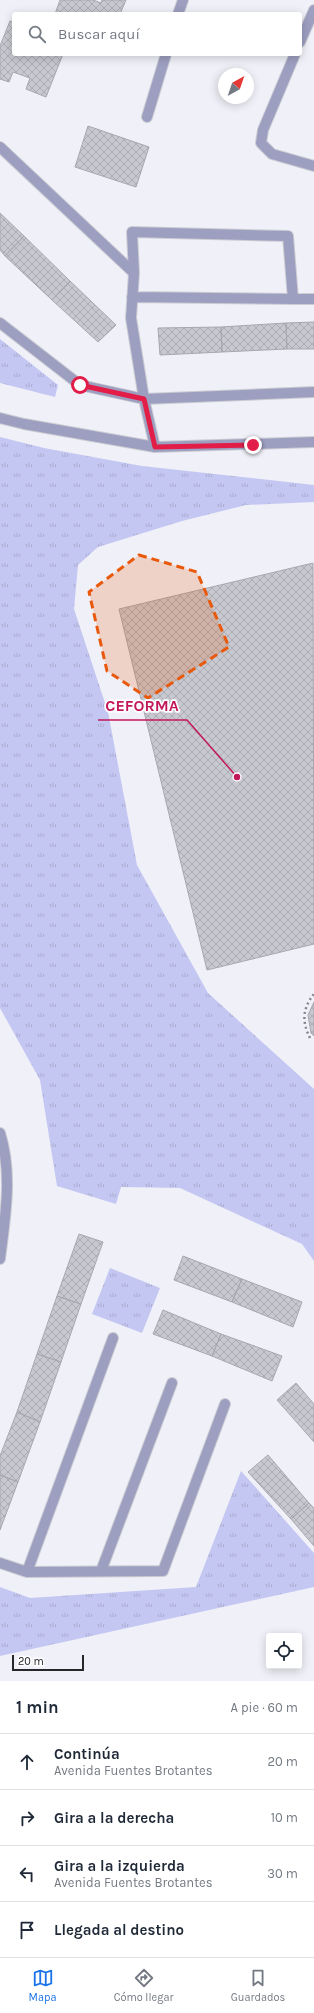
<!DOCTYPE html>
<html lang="es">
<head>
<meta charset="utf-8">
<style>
  body { margin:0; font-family:Karla,sans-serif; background:#f6f6f7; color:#1f2937 }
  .controls { position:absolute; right:12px; bottom:12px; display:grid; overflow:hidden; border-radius:4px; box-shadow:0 2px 10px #0003 }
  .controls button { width:36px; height:36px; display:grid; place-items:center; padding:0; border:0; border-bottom:1px solid #e0e1e3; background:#fff; color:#1f2937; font:20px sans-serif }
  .compass { position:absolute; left:218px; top:68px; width:36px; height:36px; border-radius:50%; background:#fff; box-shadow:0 2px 10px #0003; rotate:40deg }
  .scale { position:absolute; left:12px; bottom:10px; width:72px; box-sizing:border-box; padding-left:4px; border:2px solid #27272a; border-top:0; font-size:11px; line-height:14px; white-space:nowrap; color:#27272a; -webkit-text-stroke:3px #fff; paint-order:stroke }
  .stop { position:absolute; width:12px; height:12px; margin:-9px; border:3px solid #e11d48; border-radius:50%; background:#fff }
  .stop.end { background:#e11d48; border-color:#fff; box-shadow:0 1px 4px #0008 }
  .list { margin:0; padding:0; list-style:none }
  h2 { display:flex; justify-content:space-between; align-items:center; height:52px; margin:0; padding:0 16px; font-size:17px }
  h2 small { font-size:13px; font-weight:400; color:#747a83 }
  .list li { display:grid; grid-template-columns:26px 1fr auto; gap:12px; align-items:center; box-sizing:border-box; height:56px; padding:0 16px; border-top:1px solid #e0e1e3 }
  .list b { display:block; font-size:15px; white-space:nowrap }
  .list p { margin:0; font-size:13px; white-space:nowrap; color:#747a83 }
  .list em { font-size:13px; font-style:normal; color:#747a83 }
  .icon { flex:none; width:22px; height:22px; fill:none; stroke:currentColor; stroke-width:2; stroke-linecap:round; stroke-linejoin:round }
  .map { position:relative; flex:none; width:314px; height:1681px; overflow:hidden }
  .search { position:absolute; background:#fff; box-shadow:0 2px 10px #0003; left:12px; right:12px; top:12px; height:44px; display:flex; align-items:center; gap:10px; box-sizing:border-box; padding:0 14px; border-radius:4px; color:#747a83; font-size:15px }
  .sheet { height:276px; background:#fff }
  nav { display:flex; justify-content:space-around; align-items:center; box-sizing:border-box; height:56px; border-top:1px solid #e0e1e3; background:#fff; font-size:11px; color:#747a83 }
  nav a { display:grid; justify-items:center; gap:2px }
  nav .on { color:#1a73e8 }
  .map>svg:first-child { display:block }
</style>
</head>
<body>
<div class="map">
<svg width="314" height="1681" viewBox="0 0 314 1681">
  <defs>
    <pattern id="grass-tufts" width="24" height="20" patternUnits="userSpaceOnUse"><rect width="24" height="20" fill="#c5c7f3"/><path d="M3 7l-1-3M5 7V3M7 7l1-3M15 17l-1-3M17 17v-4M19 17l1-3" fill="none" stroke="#a9abd0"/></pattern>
    <pattern id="building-cross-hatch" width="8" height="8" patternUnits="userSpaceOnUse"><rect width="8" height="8" fill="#c8c8d0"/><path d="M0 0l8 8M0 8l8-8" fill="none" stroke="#acacb3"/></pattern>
  </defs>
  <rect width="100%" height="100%" fill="#f0f0f8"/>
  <path fill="url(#grass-tufts)" d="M0,339l58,46 -3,12 -55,-14z
    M0,437l44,11 98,18 172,19v17l-68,3 -64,16 -84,26 -20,18 -4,44 34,103 29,153 71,128 106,96v172l-12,-17 -122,-56 -59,-1 -5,17 -59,-18 -17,-106 -40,-72z
    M110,1268l50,20 -18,45 -50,-19z
    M241,1471l73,82v34l-314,69v-69l30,11 166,-11z"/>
  <path fill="url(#building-cross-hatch)" stroke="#a7a7af" d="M60,0h33l8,3 1,-3h24l-6,14h-65z
    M10,21l4,1v32h49l-17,43 -20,-8 4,-11 -17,-6 -4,10 -9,-3v-33z
    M88,126l61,21 -13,40 -61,-20z
    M0,213l24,23 -19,20 -5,-6z
    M24,236l46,45 -18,19 -47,-44z
    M70,281l46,44 -18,17 -46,-42z
    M314,322v27h-27l-1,-26z
    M286,323l1,26 -65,3 -1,-25z
    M221,327l1,25 -62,3 -2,-27z
    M313,563l1,381 -107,26 -88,-361z
    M314,1002v34l-3,-3 -3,-18z
    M79,1234l24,8 -22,62 -24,-8z
    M183,1256l59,23 -10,23 -58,-22z
    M242,1279l60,23 -9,25 -61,-25z
    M57,1296l24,8 -20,58 -24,-8z
    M163,1310l58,24 -9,22 -59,-22z
    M221,1334l61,22 -10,25 -60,-25z
    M37,1354l24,8 -21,60 -23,-10z
    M296,1383l18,21v38l-37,-42z
    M17,1412l23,10 -22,60 -18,-7v-19z
    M268,1455l41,48 -18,16 -43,-47z
    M0,1475l18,7 -18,48z
    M309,1503l5,5v38l-23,-27z"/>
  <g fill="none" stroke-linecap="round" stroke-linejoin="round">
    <defs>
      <path id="lane" d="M178,14l5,-14
        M147,117l19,-63
        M0,147l134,126 -3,45 13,81 11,48
        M132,297l161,2 -5,-63 -156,-4 2,41
        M293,299h21
        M0,1563l27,9 136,-1 62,-167
        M101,1571l71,-188
        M27,1572l86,-234"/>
      <path id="street" d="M300,42l14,-32
        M295,54l-32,76 -2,13 11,11 42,12
        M0,323l80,62 64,14 170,-7
        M0,418l24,6 131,23 159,-5
        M0,1133c13,41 5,85 0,126"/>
    </defs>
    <use href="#lane" stroke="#ccccd3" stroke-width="12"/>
    <use href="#street" stroke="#ccccd3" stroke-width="12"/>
    <path stroke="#86868b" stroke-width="2.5" stroke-dasharray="2 3" stroke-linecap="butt" d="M310,1038c-8,-16 -8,-29 4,-44"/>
    <use href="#lane" stroke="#9d9fc1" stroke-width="10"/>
    <use href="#street" stroke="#9d9fc1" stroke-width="10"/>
  </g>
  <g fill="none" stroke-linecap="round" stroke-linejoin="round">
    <path stroke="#e11d48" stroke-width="5" d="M80,385l64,14 11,48 98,-2"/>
  </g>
  <path fill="#e8590c" fill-opacity="0.2" stroke="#e8590c" stroke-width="3" stroke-dasharray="8 5" stroke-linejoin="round" d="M139,555l58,17 32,75 -81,51 -41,-27 -18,-79z"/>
  <path fill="none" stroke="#c2185b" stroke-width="1.5" d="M237 777L187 720H98"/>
  <circle fill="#c2185b" stroke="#fff" stroke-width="1.5" cx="237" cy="777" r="4"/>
  <g font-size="16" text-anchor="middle" font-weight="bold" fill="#c2185b" stroke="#fff" stroke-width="3.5" stroke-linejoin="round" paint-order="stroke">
    <text x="142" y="711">CEFORMA</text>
  </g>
</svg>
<div class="controls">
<button><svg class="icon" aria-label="locate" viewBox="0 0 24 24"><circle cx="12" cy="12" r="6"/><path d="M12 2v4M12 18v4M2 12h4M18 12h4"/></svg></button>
</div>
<svg class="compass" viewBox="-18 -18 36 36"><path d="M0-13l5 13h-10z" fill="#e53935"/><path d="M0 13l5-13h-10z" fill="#747a83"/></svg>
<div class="scale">20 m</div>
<div class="stop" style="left:80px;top:385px"></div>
<div class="stop end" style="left:253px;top:445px"></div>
<div class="search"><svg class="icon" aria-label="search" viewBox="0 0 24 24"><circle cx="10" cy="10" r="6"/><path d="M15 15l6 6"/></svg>Buscar aquí</div>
</div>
<section class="sheet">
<h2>1 min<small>A pie · 60 m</small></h2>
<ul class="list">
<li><svg class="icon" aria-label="ahead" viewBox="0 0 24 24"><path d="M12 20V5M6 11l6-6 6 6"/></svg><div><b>Continúa</b><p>Avenida Fuentes Brotantes</p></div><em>20 m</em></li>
<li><svg class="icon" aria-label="right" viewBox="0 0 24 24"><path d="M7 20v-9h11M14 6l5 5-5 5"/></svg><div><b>Gira a la derecha</b></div><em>10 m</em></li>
<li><svg class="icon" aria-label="left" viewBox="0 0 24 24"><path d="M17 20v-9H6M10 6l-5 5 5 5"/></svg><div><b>Gira a la izquierda</b><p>Avenida Fuentes Brotantes</p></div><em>30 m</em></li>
<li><svg class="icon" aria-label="arrive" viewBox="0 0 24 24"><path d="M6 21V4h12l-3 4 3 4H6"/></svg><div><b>Llegada al destino</b></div></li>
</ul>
</section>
<nav>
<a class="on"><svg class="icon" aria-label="map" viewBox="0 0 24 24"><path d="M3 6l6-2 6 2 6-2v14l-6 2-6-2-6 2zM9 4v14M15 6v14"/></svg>Mapa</a>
<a><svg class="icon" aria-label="directions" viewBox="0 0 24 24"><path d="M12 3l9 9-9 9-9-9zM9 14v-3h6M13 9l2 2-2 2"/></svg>Cómo llegar</a>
<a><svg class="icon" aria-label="saved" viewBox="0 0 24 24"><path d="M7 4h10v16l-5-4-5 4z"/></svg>Guardados</a>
</nav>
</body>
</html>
